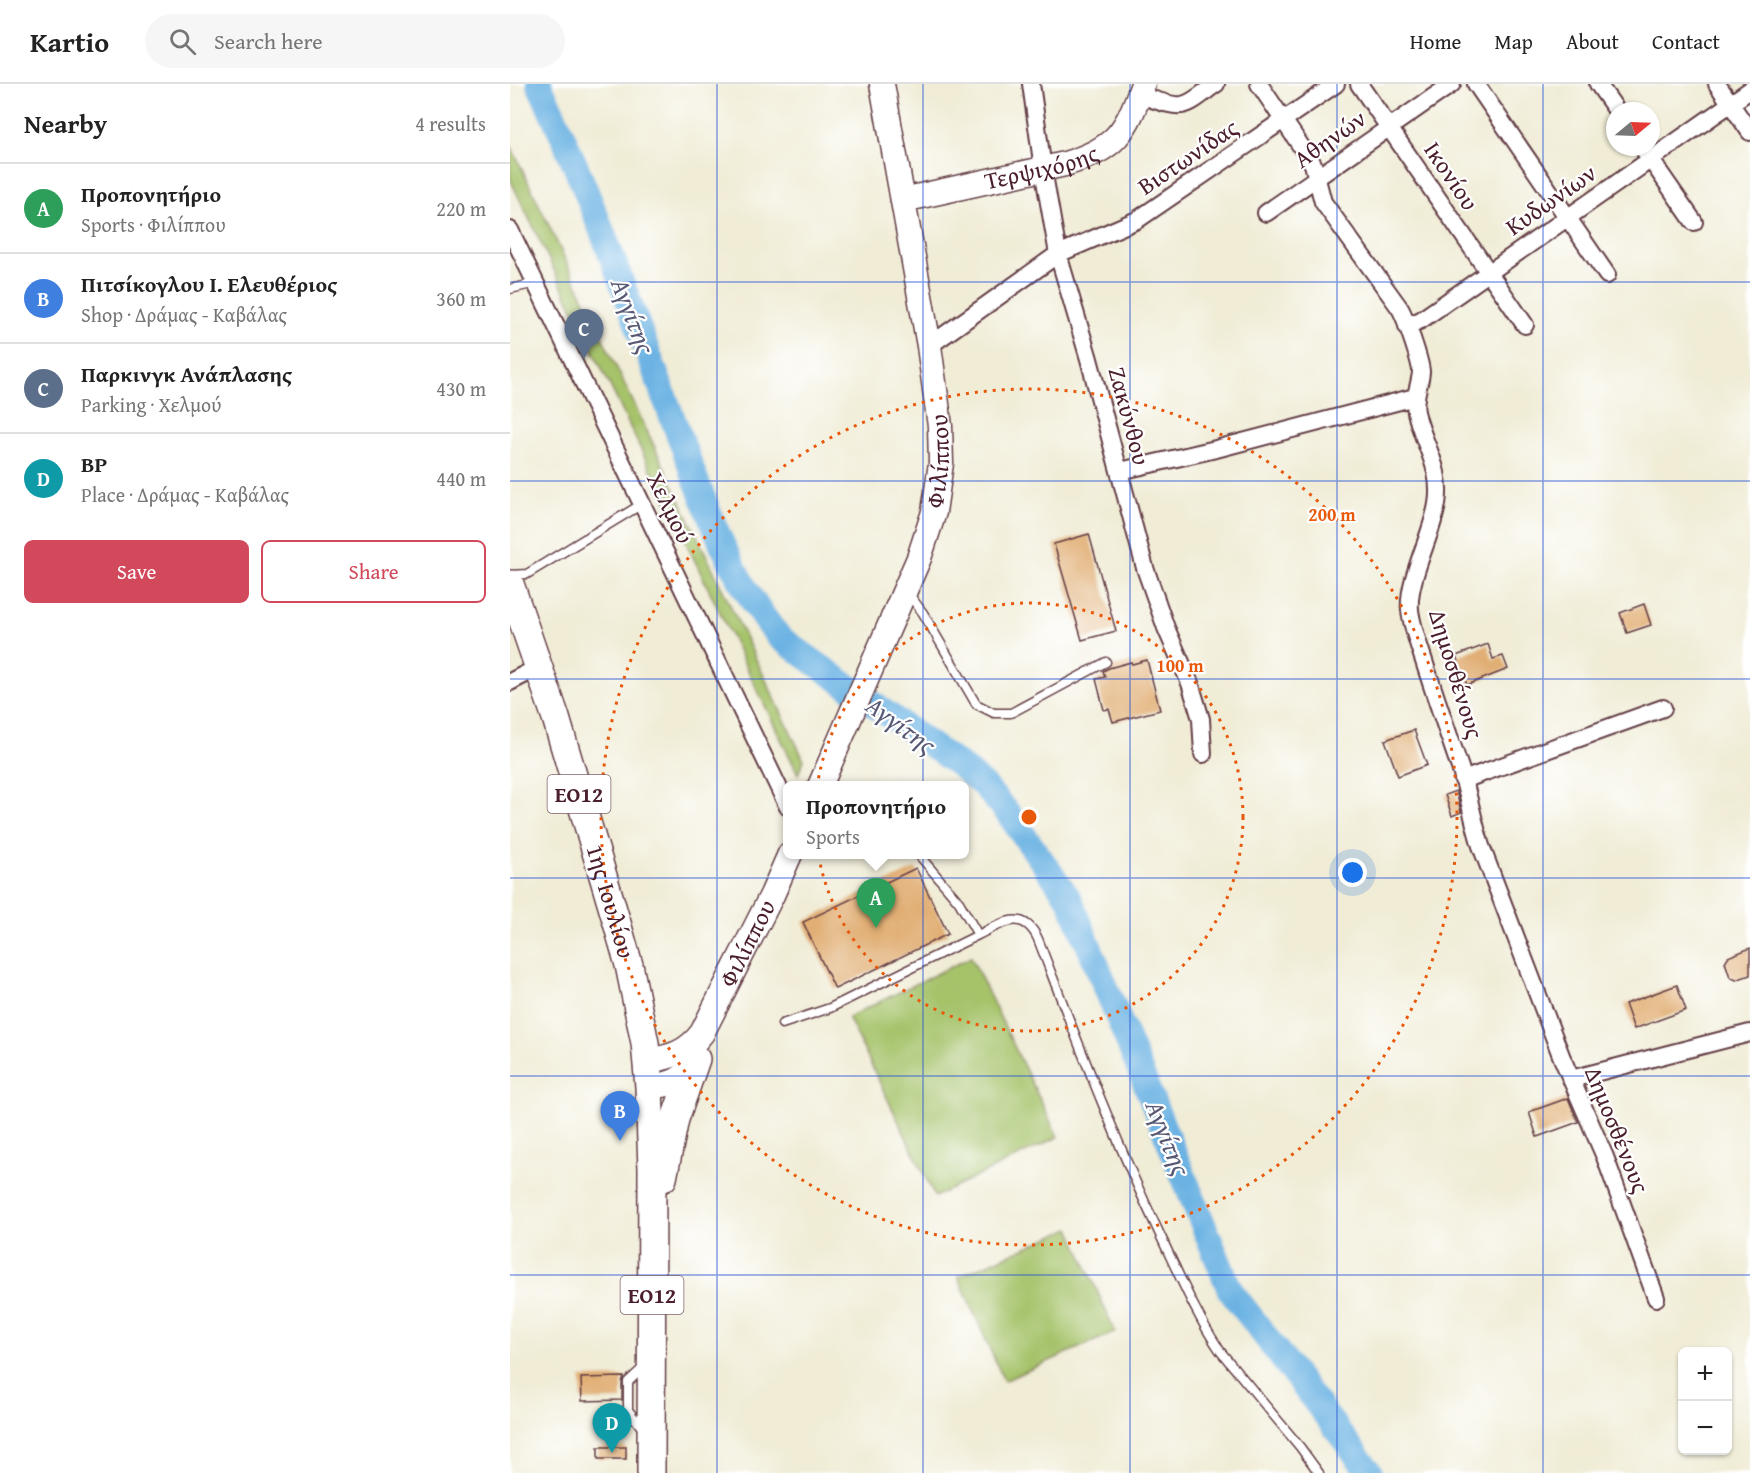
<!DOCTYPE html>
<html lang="en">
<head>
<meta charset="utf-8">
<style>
  body { margin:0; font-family:"Gentium Book Plus",serif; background:#f6f6f6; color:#222 }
  .controls { position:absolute; right:18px; bottom:18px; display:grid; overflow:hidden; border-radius:9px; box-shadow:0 2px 4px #0004 }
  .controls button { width:54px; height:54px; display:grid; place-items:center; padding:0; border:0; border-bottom:2px solid #e0e0e0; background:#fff; color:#222; font:30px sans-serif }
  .compass { position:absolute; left:1096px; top:18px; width:54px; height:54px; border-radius:50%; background:#fff; box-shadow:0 2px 4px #0004; rotate:71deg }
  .you { position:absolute; left:843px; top:789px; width:21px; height:21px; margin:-15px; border:4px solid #fff; border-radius:50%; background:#1a73e8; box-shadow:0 0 0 9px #1a73e833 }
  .badge { display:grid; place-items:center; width:39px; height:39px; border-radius:50%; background:#d1495b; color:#fff; font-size:20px; font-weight:700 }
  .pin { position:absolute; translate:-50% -50px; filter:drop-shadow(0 2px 3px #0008) }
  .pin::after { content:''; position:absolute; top:32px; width:21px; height:18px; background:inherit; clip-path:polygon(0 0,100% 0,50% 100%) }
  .popup { position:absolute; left:273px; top:697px; width:186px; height:78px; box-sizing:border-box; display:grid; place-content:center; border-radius:9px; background:#fff; filter:drop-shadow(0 2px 4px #0005); font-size:20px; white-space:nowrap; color:#767676 }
  .popup b { font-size:22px; color:#222 }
  .popup::after { content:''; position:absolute; left:50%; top:100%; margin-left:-12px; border:12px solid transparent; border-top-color:#fff }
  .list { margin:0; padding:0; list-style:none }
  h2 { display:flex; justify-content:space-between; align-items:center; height:78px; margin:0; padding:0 24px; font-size:26px }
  h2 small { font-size:20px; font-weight:400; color:#767676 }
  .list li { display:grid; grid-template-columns:39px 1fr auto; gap:18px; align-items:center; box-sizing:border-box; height:90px; padding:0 24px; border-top:2px solid #e0e0e0 }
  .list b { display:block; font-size:22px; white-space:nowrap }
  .list p { margin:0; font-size:20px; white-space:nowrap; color:#767676 }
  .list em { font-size:20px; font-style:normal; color:#767676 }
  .actions { display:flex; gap:12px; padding:18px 24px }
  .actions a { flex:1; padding:14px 0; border:2px solid #d1495b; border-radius:9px; text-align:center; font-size:21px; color:#d1495b }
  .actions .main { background:#d1495b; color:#fff }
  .icon { flex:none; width:33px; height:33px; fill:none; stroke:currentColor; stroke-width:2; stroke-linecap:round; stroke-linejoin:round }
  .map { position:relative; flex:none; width:1240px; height:1389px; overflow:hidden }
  header { display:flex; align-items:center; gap:36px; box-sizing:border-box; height:84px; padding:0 30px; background:#fff; border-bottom:2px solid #e0e0e0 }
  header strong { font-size:28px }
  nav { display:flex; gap:33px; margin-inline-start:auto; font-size:21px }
  .search { width:420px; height:54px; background:#f6f6f6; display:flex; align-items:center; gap:15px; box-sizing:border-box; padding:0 21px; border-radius:33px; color:#767676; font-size:22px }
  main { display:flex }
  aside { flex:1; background:#fff }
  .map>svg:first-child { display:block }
</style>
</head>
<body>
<header>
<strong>Kartio</strong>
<div class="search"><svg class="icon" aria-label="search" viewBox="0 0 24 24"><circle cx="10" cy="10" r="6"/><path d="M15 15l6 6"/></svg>Search here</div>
<nav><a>Home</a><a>Map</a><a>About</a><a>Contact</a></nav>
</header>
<main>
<aside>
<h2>Nearby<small>4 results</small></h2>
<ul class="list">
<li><span class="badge" style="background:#2e9e5b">A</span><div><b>Προπονητήριο</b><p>Sports · Φιλίππου</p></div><em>220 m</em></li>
<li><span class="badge" style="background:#3f7fe0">B</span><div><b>Πιτσίκογλου Ι. Ελευθέριος</b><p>Shop · Δράμας - Καβάλας</p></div><em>360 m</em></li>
<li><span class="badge" style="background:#5c6f8a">C</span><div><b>Παρκινγκ Ανάπλασης</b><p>Parking · Χελμού</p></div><em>430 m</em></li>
<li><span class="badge" style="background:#0f9aa8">D</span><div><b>BP</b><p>Place · Δράμας - Καβάλας</p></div><em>440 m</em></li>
</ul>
<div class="actions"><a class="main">Save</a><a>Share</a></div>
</aside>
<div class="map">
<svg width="1240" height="1389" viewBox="0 0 1240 1389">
  <rect width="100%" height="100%" fill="#fff"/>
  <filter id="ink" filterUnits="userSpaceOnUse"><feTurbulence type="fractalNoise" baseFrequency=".0167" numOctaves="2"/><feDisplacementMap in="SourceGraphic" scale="12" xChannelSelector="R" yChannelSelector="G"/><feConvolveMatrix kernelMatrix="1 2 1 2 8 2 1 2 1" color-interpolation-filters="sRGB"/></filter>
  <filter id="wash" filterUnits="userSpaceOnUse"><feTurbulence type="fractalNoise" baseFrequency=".008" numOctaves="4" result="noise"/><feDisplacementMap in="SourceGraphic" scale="24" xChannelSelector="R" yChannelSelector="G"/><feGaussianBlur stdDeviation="1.35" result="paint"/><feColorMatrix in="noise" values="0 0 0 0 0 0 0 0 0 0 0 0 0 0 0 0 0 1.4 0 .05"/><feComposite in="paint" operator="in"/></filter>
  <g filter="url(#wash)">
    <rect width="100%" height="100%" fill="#f0ecd6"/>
    <path fill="#a6c36a" stroke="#78714a" stroke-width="1.5" d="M0,60l294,616 -6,14 -288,-595z
      M461,873l87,180 -123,60 -87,-180z
      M560,1144l45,104 -111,49 -46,-104z"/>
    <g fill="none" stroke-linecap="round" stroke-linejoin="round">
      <path stroke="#6cb3e3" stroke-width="26" d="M29,0c52,110 92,225 135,338 28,73 54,156 106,216l182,129 22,19 23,26 63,88 160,390 140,183"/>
    </g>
    <g id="blocks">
      <path fill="#e1af74" d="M579,450l27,97 -34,9 -28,-96z
        M1134,520l7,21 -24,8 -7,-20z
        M978,560l5,15 10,-3 5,13 -41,16 -11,-29z
        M637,576l13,50 -47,12 -4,-13 -5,1 -8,-31 9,-2 -2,-6 6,-3 22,-6 1,2z
        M904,646l13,35 -29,11 -13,-36z
        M946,707l5,21 -9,4 -7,-21z
        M406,784l32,66 -113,55 -32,-67z
        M1240,864v27l-14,5 -6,-3 -5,-15 3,-5z
        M1167,901l9,25 -52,19 -9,-25z
        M1058,1014l10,24 -41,15 -8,-25z
        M114,1293l-2,5v18l-40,1 -1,-23z
        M88,1363h28v12h-28z"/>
    </g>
  </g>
  <g filter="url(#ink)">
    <use href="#blocks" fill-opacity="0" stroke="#633e45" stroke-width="1.5"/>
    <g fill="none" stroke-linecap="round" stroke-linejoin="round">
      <defs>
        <path id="lane" d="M0,205l26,-6
          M0,491l17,-1 115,-70
          M398,509l15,20 53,91 18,9h17l95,-51
          M408,770l41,48 19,33c23,-11 45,-28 60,4 39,101 77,202 124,300 18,38 35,78 59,113l79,95 19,26
          M272,940l48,-16 148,-73
          M133,1345l-15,-19v-28l16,-15"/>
        <path id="street" d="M521,0l12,85 15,85 31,105 56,209 21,60 24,55 11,36 2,35
          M749,0l54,80 10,38 76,105c6,8 22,56 22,65 -1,14 -8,25 -5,40 7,33 27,56 21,92 -5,32 -30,76 -27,106 2,16 8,33 13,48 11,35 23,69 35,104 10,27 14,56 23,84l81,212 43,99 51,141
          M849,0l166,241
          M966,0l131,191
          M1088,0l19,27
          M1207,0l33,48
          M629,11c11,3 33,12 43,10 12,-2 24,-15 34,-21
          M1132,63l52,75
          M756,129l186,-129
          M0,146l278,577
          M897,242l14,-6 329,-230
          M419,262l129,-92 79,-34 199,-136
          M610,387l96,-22 199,-52
          M0,598l29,-15
          M953,696l200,-72
          M1061,995l179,-46"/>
        <g id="secondary">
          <path id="s1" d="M393,116l162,-36c51,-15 61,-32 78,-80"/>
          <path id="s2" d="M310,702l99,-228 15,-46 7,-49 -1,-37 -11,-80 -47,-262"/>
          <path id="s3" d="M137,977c24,-4 40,-8 55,-28l70,-138 18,-41"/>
          <path d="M139,1003c22,-2 37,-7 46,-27"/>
        </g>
        <g id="primary">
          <path id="s4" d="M0,500l46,134 61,205 12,42 16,78 4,44 3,82 -1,304"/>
          <path d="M153,1094l12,-59 21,-60"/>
        </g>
      </defs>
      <use href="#lane" stroke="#633e45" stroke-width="11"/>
      <use href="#street" stroke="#633e45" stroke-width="20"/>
      <use href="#secondary" stroke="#633e45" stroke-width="27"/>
      <use href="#primary" stroke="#633e45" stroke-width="30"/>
      <use href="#lane" stroke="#fff" stroke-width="8"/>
      <use href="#street" stroke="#fff" stroke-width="16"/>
      <use href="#secondary" stroke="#fff" stroke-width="24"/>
      <use href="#primary" stroke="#fff" stroke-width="27"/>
    </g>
  </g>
  <path fill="none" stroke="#1d4ed8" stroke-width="1.5" stroke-opacity="0.55" d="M207,0v1389M413,0v1389M620,0v1389M827,0v1389M1033,0v1389M0,198h1240M0,397h1240M0,595h1240M0,794h1240M0,992h1240M0,1191h1240"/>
  <g fill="none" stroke="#e8590c" stroke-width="3" stroke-dasharray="3 6">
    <circle cx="519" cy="733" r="214"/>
    <circle cx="519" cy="733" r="428"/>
  </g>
  <g text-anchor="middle" stroke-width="4.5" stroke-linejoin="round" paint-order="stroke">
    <g fill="#fff" stroke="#80626b" stroke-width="1.5">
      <rect x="37.5" y="691" width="63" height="38" rx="4.5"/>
      <rect x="110.5" y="1192" width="63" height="38" rx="4.5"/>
    </g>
    <g font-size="22" font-weight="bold" fill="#4a1f2b">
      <text x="69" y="718">ΕΟ12</text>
      <text x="142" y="1219">ΕΟ12</text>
    </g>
    <g font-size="24" fill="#4a1f2b" stroke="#fff">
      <text transform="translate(820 55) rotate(-35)" y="8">Αθηνών</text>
      <text transform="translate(678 73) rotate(-34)" y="8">Βιστωνίδας</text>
      <text dy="8" stroke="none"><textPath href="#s1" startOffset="142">Τερψιχόρης</textPath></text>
      <text transform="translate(941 92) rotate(56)" y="8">Ικονίου</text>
      <text transform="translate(1041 116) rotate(-35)" y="8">Κυδωνίων</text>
      <text transform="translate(619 332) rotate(75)" y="8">Ζακύνθου</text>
      <text dy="8" stroke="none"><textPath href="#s2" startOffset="348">Φιλίππου</textPath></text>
      <text transform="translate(160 424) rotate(64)" y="8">Χελμού</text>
      <text transform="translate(946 590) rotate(73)" y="8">Δημοσθένους</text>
      <text dy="8" stroke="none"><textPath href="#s4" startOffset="333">1ης Ιουλίου</textPath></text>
      <text dy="8" stroke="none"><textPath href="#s3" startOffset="164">Φιλίππου</textPath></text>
      <text transform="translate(1107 1046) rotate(68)" y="8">Δημοσθένους</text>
    </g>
    <g font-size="26" font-style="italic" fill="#585a75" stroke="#fff">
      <text transform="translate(123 232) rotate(69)" y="9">Αγγίτης</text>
      <text transform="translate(391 641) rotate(36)" y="9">Αγγίτης</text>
      <text transform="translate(658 1054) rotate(68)" y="9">Αγγίτης</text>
    </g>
  </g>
  <circle cx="519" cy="733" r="9" fill="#e8590c" stroke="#fff" stroke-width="3"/>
  <g font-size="18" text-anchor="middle" font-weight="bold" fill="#e8590c" stroke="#fff" stroke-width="4.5" stroke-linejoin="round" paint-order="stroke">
    <text x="822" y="437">200 m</text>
    <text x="670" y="588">100 m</text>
  </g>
</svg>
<div class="controls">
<button>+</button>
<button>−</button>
</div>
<svg class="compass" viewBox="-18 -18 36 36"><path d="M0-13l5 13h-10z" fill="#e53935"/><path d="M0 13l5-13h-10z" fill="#767676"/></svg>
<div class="you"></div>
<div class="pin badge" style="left:366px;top:844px;background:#2e9e5b">A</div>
<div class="popup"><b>Προπονητήριο</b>Sports</div>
<div class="pin badge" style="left:110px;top:1057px;background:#3f7fe0">B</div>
<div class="pin badge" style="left:74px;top:275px;background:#5c6f8a">C</div>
<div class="pin badge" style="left:102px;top:1369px;background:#0f9aa8">D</div>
</div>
</main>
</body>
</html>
